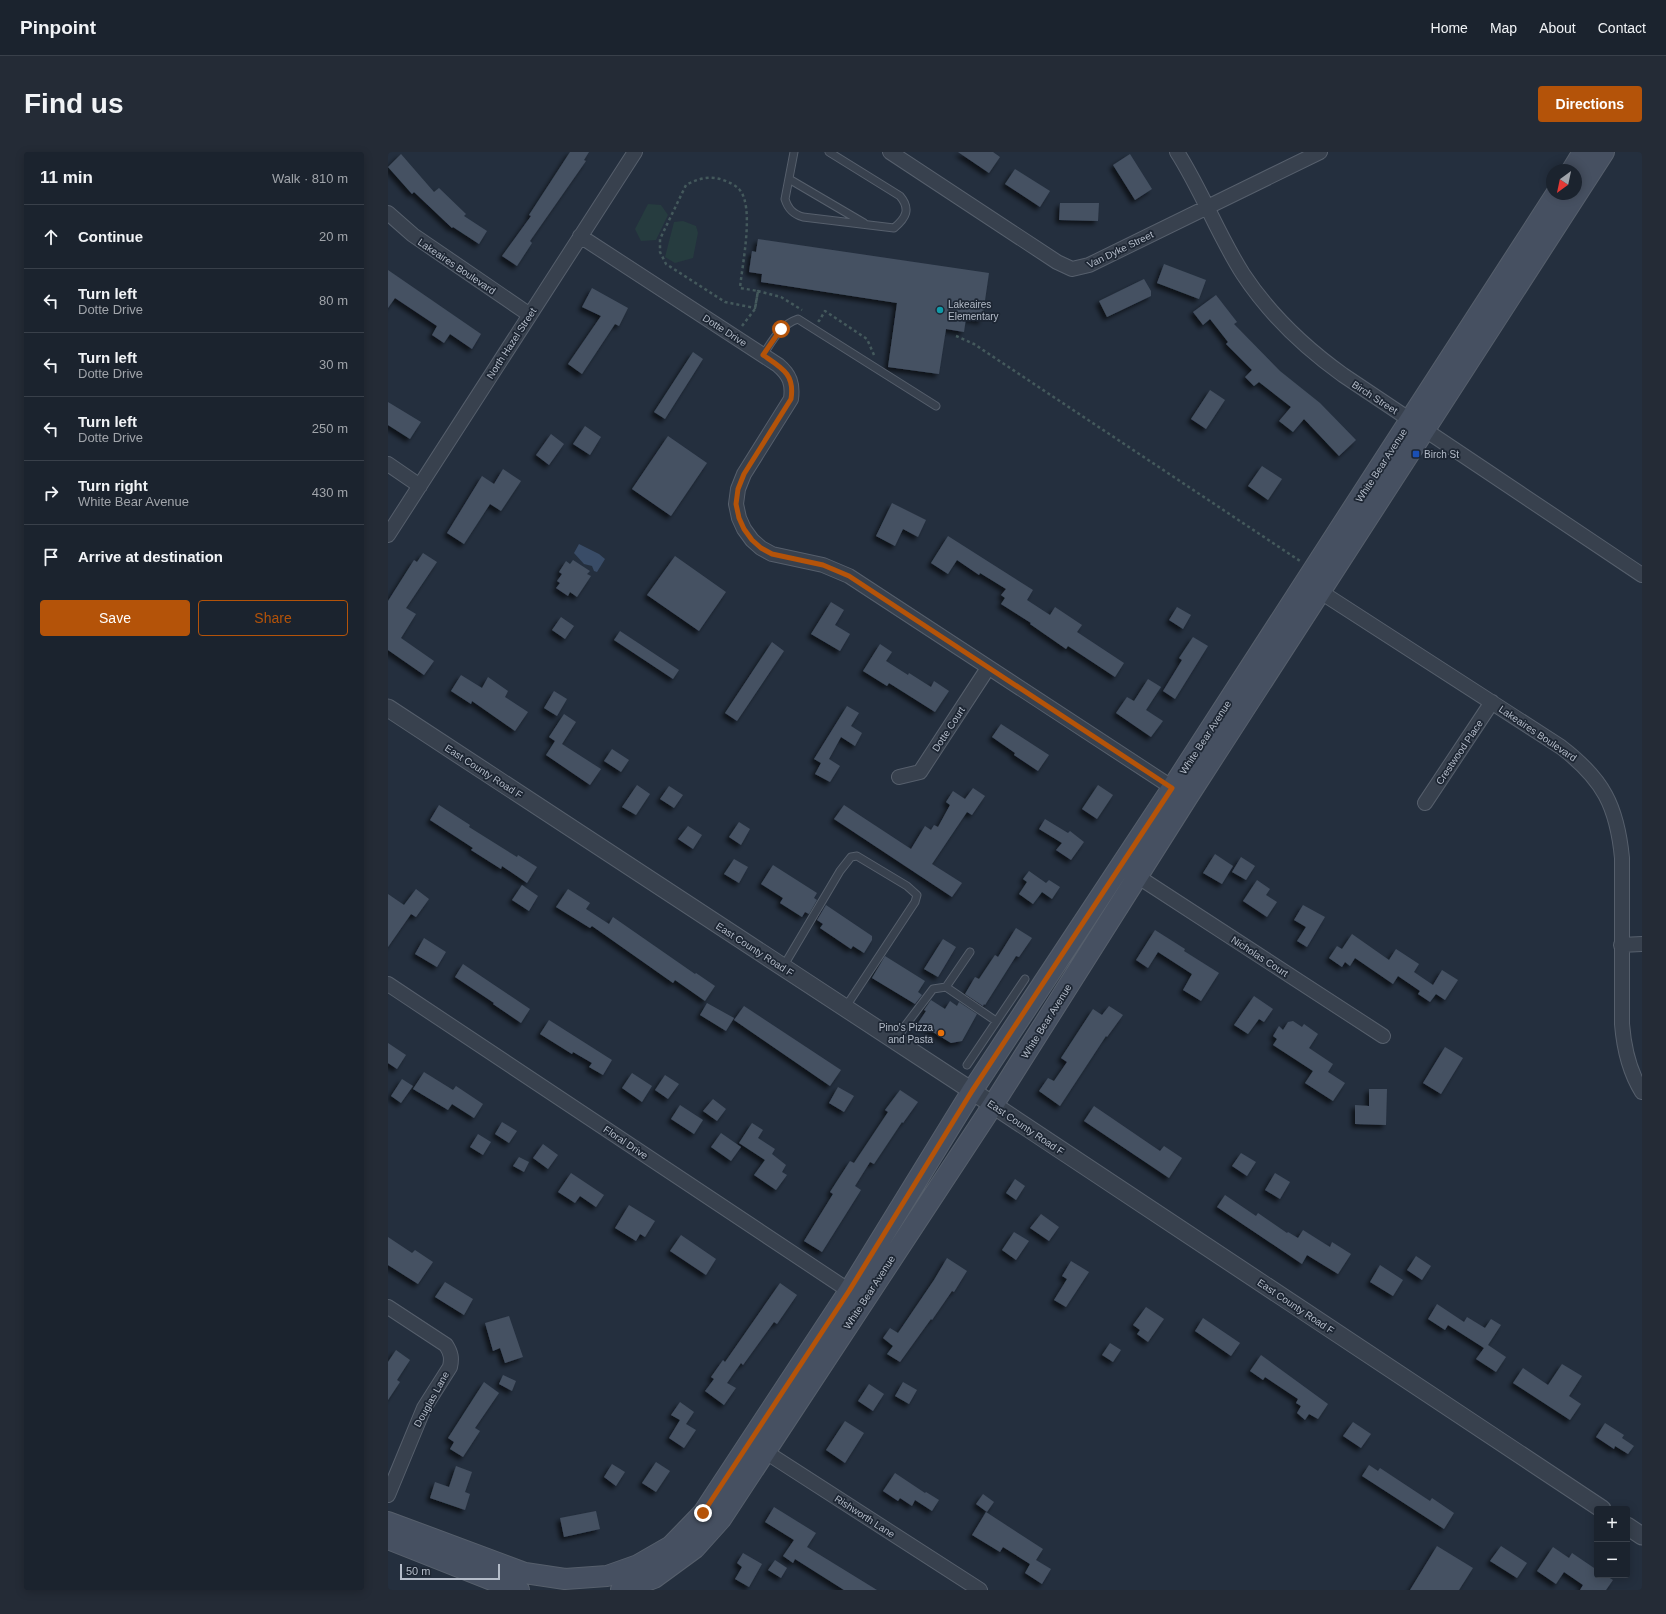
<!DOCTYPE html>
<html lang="en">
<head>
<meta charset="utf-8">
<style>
  body { margin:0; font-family:Helvetica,sans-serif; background:#242b36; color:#f1f3f6 }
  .controls { position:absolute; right:12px; bottom:12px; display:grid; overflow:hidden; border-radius:4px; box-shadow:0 2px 10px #0003 }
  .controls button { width:36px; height:36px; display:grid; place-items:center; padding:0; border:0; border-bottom:1px solid #39404a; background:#1b232e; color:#f1f3f6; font:20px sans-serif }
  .compass { position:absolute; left:1158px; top:12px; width:36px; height:36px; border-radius:50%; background:#1b232e; box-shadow:0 2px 10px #0003; rotate:213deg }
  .scale { position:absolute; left:12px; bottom:10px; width:100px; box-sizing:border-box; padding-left:4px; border:2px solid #b4bcc9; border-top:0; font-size:11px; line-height:14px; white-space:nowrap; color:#b4bcc9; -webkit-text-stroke:3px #1d2633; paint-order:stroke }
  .stop { position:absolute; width:12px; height:12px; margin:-9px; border:3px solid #b45309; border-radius:50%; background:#fff }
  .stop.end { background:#b45309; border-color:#fff; box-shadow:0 1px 4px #0008 }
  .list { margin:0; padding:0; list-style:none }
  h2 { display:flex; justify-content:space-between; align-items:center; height:52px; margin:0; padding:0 16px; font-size:17px }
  h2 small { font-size:13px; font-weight:400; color:#a0a4aa }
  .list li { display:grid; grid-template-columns:26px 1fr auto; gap:12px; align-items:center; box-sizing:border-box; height:64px; padding:0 16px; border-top:1px solid #39404a }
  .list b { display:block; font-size:15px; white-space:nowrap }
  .list p { margin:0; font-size:13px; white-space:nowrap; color:#a0a4aa }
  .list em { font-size:13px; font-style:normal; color:#a0a4aa }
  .actions { display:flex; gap:8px; padding:12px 16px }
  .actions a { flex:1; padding:9px 0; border:1px solid #b45309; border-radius:4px; text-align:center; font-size:14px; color:#b45309 }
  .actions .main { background:#b45309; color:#fff }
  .icon { flex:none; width:22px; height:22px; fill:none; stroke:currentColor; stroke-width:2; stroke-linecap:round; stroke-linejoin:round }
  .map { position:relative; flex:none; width:1254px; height:1438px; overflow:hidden; border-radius:4px }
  header { display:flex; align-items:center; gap:24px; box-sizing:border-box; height:56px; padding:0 20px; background:#1b232e; border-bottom:1px solid #39404a }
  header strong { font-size:19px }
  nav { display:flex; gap:22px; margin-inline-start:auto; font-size:14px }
  .intro { display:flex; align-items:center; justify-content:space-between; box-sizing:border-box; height:96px; padding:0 24px }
  h1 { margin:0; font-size:28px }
  .button { padding:10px 18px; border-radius:4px; background:#b45309; color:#fff; font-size:14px; font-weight:700 }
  main { display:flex; gap:24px; padding:0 24px }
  aside { flex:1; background:#1b232e; border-radius:4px; box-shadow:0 2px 10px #0003 }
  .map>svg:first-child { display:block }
</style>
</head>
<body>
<header>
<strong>Pinpoint</strong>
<nav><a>Home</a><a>Map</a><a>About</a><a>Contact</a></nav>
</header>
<div class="intro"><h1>Find us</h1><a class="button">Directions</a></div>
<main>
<aside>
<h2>11 min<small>Walk · 810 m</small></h2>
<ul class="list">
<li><svg class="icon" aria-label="ahead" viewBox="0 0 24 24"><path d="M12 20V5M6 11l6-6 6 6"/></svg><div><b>Continue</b></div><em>20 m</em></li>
<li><svg class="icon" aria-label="left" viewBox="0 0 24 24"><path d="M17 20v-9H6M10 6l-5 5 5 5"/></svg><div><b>Turn left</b><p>Dotte Drive</p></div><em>80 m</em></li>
<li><svg class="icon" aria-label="left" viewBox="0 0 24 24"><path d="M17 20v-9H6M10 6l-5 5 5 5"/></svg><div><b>Turn left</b><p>Dotte Drive</p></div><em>30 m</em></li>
<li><svg class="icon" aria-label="left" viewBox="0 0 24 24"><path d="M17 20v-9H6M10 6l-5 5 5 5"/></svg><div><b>Turn left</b><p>Dotte Drive</p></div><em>250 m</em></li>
<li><svg class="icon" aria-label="right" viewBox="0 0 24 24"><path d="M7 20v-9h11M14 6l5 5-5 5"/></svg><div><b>Turn right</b><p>White Bear Avenue</p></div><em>430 m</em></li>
<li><svg class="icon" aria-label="arrive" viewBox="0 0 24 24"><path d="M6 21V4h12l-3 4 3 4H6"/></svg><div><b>Arrive at destination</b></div></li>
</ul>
<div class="actions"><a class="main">Save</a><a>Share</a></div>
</aside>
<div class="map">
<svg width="1254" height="1438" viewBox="0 0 1254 1438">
  <defs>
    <filter id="shadow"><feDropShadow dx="-3.5" dy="3.5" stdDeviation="2" flood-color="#0009"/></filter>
  </defs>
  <rect width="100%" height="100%" fill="#242f3e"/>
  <path fill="#263c3f" d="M260,52l13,1 7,10 -12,25 -15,1 -6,-12z
    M295,69l13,5 2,7 -5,25 -18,5 -10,-6 9,-35z"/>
  <path fill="#394c67" d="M191,392l20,10 6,5 -8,13 -3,-1 -2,-5 -8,-2 -10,-11z"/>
  <path fill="#455162" filter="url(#shadow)" d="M182,0h19l-5,8 2,1 -56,80 2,2 -15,23 -15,-10 29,-40 -2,-1z
    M570,0h35l7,5 -11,16z
    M13,2l33,38 5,-4 27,26 -2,2 23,15 -8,13 -26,-17 -1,1 -38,-36 -2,2 -24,-27z
    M742,2l22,35 -17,11 -22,-35z
    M627,17l35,22 -10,16 -35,-23z
    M672,51h39l-1,18 -39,-1z
    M370,87l231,34 -7,48 -16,-3 -2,14 -18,-3 -7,45 -51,-7 9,-64 -136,-21 1,-8 -13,-2 3,-21 4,1z
    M776,112l42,16 -7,19 -42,-16z
    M0,118l93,64 -9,15 -22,-15 -6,9 -12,-8 5,-9 -42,-28 -7,10z
    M756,127l7,12v5l-44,21 -8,-16z
    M204,136l36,20 -9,18 -4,-2 -33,50 -14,-10 33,-48 -19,-9z
    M828,143l21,27 -3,2 46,47 40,32 36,37 -17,16 -35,-37 -11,13 -14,-11 12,-14 -32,-25 -5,4 -9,-9 7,-7 -26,-26 2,-2 -18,-23 -7,6 -10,-13z
    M305,200l10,7 -38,60 -11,-7z
    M822,238l15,10 -19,29 -15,-10z
    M0,250l33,20 -11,17 -22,-14z
    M197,274l16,11 -11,18 -17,-11z
    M163,282l13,10 -15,21 -13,-10z
    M280,284l39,27 -36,53 -39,-27z
    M874,314l20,13 -14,21 -20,-14z
    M115,317l18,12 -20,30 -11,-7 -26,40 -17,-11 35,-57 12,8z
    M504,351l34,17 -8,17 -15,-8 -8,17 -19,-10z
    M560,384l85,54 -6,10 23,15 5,-8 27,18 -5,7 47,31 -9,14 -47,-31 -2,3 -36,-25 1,-1 -30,-19 4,-6 -4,-3 5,-6 -26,-16 -1,2 -22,-15 -9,14 -17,-11z
    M35,401l14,9 -31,46 10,6 -15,24 33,23 -10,14 -36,-25v-49l26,-41 3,2z
    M287,404l51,36 -27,39 -52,-36z
    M185,408l17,11 -3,3 4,2 -14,21 -7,-5 -2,4 -12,-8 4,-5 -3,-2 5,-7 -3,-2 7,-11 4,3z
    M443,450l13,8 -9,15 15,9 -10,17 -29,-17z
    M789,455l14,8 -8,14 -14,-9z
    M173,465l13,9 -9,13 -13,-9z
    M232,479l59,39 -6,9 -59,-39z
    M805,485l15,9 -33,53 -12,-8 19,-31 -3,-2z
    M384,490l12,9 -47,70 -12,-8z
    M492,492l12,8 -6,9 22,14 1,-2 22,14 3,-6 15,10 -14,21 -46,-29 -2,3 -24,-15z
    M73,523l21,13 6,-11 20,14 -3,6 23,15 -13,19 -43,-30 -1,3 -20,-13z
    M760,527l13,8 -15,23 17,11 -12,16 -35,-24 11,-16 7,4z
    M166,539l13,8 -10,17 -13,-8z
    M459,554l12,7 -8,13 11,7 -7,13 -14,-9 -12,22 11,7 -10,16 -15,-8 6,-11 -7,-4z
    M176,562l12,8 -14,22 39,25 -11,16 -44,-30 9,-14 -6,-4z
    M613,572l48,31 -11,16 -24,-16 1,-2 -23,-16z
    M224,597l17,11 -8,12 -17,-11z
    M249,633l13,9 -14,21 -14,-8z
    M710,633l15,10 -16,24 -15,-10z
    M281,634l14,9 -9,13 -14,-9z
    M585,636l12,8 -13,19 -5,-3 -35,52 30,19 -10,14 -118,-78 10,-14 67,44 14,-23 6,4 3,-5 4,2 12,-22 -4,-3 7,-11 12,8z
    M51,653l31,20 -1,2 48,30 1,-2 19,12 -10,16 -25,-17 -1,3 -30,-19 2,-2 -43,-28z
    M657,667l23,14 2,-2 14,11 -13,18 -15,-10 6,-7 -23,-14z
    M351,670l11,7 -9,16 -12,-8z
    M300,674l14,9 -9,14 -15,-10z
    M827,702l18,12 -11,18 -19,-11z
    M853,705l14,9 -9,14 -14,-8z
    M346,707l14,8 -9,16 -15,-9z
    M385,713l44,28 -3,5 3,2 -8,14 -4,-2 -3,5 -22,-14 3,-5 -22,-14z
    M641,719l17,12 3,-3 11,7 -8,12 -10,-7 -9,12 -14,-10 8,-12 -4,-3z
    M869,728l13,9 -4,6 11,7 -10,15 -24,-16z
    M134,733l16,11 -9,15 -17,-11z
    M28,737l13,10 -13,18 -5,-3 -23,33v-53l16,11z
    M180,737l22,14 -4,6 23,15 4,-7 82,57 1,-1 19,13 -10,15 -30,-21 -2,3 -81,-57 -2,2 -34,-21z
    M438,753l46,31v4l-8,13 -11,-7 -2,3 -31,-21 3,-4 -6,-4z
    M915,753l22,12 -18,30 -10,-6 9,-14 -12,-7z
    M628,776l16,10 -13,19 -3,-1 -31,49 -1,-1 -1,2 -18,-12 10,-17 4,2 16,-24 3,2z
    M767,778l30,19 -1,2 35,22 -18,28 -18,-11 9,-16 -34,-22 -10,16 -12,-8z
    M964,782l37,26 7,-11 23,15 -5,8 19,13 9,-15 16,10 -13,20 -9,-6 -6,8 -12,-8 2,-3 -22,-15 -5,8 -38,-26 -5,8 -5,-4 -3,5 -13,-9 8,-12 5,3z
    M36,786l22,14 -9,15 -22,-13z
    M555,787l13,8 -18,30 -14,-8z
    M497,804l40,25 -7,11 4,3 -7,9 -43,-26z
    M75,812l67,45 -9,14 -28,-19 1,-1 -39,-26z
    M866,844l19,13 -9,13 -5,-3 -11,15 -14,-9z
    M543,848l14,9 5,-8 7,5 2,-4 18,12 -15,27 -11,2 -33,-20 8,-12 -2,-1z
    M319,851l27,15 -8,13 -26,-16z
    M356,854l97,64 -11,16 -96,-66z
    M721,854l14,9 -16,22 -1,-1 -46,70 -21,-15 9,-13 6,3 13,-19 -6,-4 32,-49 9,6z
    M161,868l63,40 -9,15 -14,-8 3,-4 -19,-11 -1,2 -32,-20z
    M905,869l9,6 2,-3 14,10 -9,14 24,16 -5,8 17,11 -12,18 -28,-18 8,-12 -40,-26 4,-6 -4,-3 6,-10 4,4 5,-8z
    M0,891l18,12 -9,14 -9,-6z
    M1057,895l18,11 -22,36 -18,-11z
    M36,920l29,18 3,-4 27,18 -9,14 -22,-14 -4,6 -35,-21z
    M244,921l20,13 -10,16 -20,-14z
    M277,923l14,9 -11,15 -13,-9z
    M14,927l11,7 -12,17 -10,-7z
    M450,935l16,9 -10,16 -15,-9z
    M981,937h18l-1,36 -31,-1v-19l14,1z
    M512,938l18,12 -15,21 -1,-1 -28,42 -4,-2 -15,24 6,4 -39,62 -18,-11 29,-47 -3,-2 20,-31 4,2 34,-51 -3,-2z
    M325,947l13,10 -9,12 -14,-10z
    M292,953l23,15 -9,14 -23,-15z
    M706,954l66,45 4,-5 18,12 -13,20 -85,-57z
    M114,970l15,9 -8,12 -14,-9z
    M364,971l11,7 -5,8 17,11 -3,5 14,11 -4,7 5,3 -11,15 -22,-15 11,-15 -26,-17z
    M333,981l20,14 -10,14 -20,-14z
    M90,982l13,8 -8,13 -13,-8z
    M155,992l15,11 -10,14 -15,-11z
    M853,1001l15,9 -9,14 -15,-10z
    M131,1005l10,5 -5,10 -11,-6z
    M183,1021l33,22 -8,12 -16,-11 -5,7 -17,-11z
    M887,1021l15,9 -10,17 -15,-9z
    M627,1027l10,7 -9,14 -10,-7z
    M837,1043l31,21 2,-3 29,20 1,-1 10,6 5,-8 27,17 2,-5 19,12 -13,20 -31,-19 -5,9 -85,-57z
    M241,1053l26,16 -10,16 -5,-3 -4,7 -21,-13z
    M653,1062l18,13 -10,14 -19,-13z
    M626,1080l15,9 -13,19 -14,-10z
    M293,1083l35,24 -10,16 -36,-24z
    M0,1085l24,16 3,-3 18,12 -15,22 -30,-19z
    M1028,1104l15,10 -9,14 -15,-10z
    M559,1106l20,13 -13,21 -2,-1 -20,29 -1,-1 -31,43 -13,-8 6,-8 -10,-8 7,-10 8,5 36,-53z
    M683,1109l18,11 -23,35 -12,-7 13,-21 -5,-3z
    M992,1113l23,15 -10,16 -23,-14z
    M57,1130l28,17 -9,16 -29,-18z
    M392,1131l17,12 -20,29 -3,-2 -31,43 -2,-2 -14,20 9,5 -12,17 -19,-14 9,-12 -3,-2 12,-17 2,2z
    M1049,1152l27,18 3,-5 18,11 6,-9 10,6 -13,20 18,12 -10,15 -20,-13 8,-11 -36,-23 -3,5 -17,-11z
    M758,1155l18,12 -16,23 -11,-8 3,-4 -7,-5z
    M121,1164l14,41 -18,6 -5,-15 -7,3 -8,-28z
    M815,1166l37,25 -9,13 -36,-25z
    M722,1191l11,7 -8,12 -11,-7z
    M8,1198l14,10 -13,20 3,2 -12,18v-38z
    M873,1203l67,49 -10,15 -9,-5 -4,6 -8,-7 4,-7 -5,-3 2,-4 -33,-22 -2,3 -13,-9z
    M1174,1212l20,12 -13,20 12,8 -11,16 -57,-37 10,-15 25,17z
    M115,1223l13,6 -4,10 -13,-7z
    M96,1230l15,11 -24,35 5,3 -17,26 -13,-8 4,-7 -6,-4z
    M515,1230l14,8 -8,14 -14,-8z
    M481,1232l15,10 -11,17 -15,-10z
    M292,1250l14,10 -8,12 10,6 -12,18 -15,-10 11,-18 -9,-5z
    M457,1269l19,12 -19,30 -19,-13z
    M965,1270l18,12 -10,14 -18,-12z
    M1217,1271l19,12 -2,3 12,8 -6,8 -13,-8 -1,3 -18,-12z
    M268,1310l14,9 -14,21 -14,-9z
    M224,1312l13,8 -9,14 -12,-9z
    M981,1313l9,6 2,-3 50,33 2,-3 22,15 -10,16 -82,-53z
    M68,1314l16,6 -7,20 5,2 -5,16 -35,-12 5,-16 14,5z
    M507,1321l30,20 1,-1 13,8 -7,11 -17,-11 -3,6 -12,-8 -2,3 -15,-10z
    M595,1342l11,8 -7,10 -11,-8z
    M386,1355l42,26 -9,14 70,43h-33l-49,-31 -2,4 -10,-7 11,-16 -29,-18z
    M208,1359l4,18 -36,8 -4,-19z
    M598,1360l57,37 -7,11 15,9 -9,15 -17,-11 5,-9 -27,-17 -3,5 -28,-17z
    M1049,1394l36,22 -14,22h-49z
    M1113,1394l26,17 -10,15 -27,-17z
    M1165,1395l16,11 3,-5 25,17v5h8l8,5 -7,10h-26l3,-5 -19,-13 -8,12 -19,-13z
    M355,1401l19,11 -13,23 -14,-8 7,-12 -5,-4z
    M387,1408l12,8 -6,10 -13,-8z"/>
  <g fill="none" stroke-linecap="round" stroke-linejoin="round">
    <defs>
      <path id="service" d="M406,0l-9,47c3,10 8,15 18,18l91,11c12,-10 17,-19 6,-32l-71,-44
        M401,27l75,44
        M375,203c10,-15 17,-30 35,-36l138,87
        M395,815l57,-96 11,-14 6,-1 50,30 10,9 -2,7 -70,106
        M558,835l50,34
        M508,889l9,-15 28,-37 13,-2 24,-35
        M579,913l58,-86"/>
      <path id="minor" d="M502,0l167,110 15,7 17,-4 231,-113
        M789,0c25,39 41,83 66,122 27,41 61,73 100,101l299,200
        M0,61l25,22 117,80
        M192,84l198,129c12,10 15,19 13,34l-47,75 -6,15 -2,15 3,14 5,11 8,11 9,8 11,6 51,11 26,11 330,216
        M0,312l32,22
        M0,383l247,-383
        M925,435l248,160c42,32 56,59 61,111v166c2,25 7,47 20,68
        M511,625l21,-5 68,-104
        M1037,651l67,-101
        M749,724l246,160
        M1233,793l21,-1
        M0,832l469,312
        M0,1155l58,38c5,8 6,13 4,22l-26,41 -36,87
        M370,1295l222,143"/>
      <path id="tertiary" d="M0,556l584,383 630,418
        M1239,1374l15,10"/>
      <path id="secondary" d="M1184,18l11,-18
        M0,1370l137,51 40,6 42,-3 31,-11 33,-19 32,-33 146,-222 123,-200 200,-303 384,-594
        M0,1387l119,47 12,4
        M233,1438l33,-12 41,-30 26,-29 272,-414 194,-307 417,-646"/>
    </defs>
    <use href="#service" stroke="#565f6c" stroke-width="9"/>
    <use href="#minor" stroke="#565f6c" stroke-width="16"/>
    <use href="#tertiary" stroke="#565f6c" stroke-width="19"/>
    <use href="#secondary" stroke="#565f6c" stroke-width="22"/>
    <path stroke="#44595c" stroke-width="2.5" stroke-dasharray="3 3" stroke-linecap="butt" d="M430,168l1,1 6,-10 42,28 7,16
      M354,174l13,-17 3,-18 -18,-3c2,-23 15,-82 -1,-99 -4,-4 -10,-7 -16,-9 -13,-5 -26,-1 -37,5l-26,54v13l6,12 59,38 30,6 3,-17 23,6 21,13
      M568,184l18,8 326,217"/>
    <use href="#service" stroke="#38414e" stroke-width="7"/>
    <use href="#minor" stroke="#38414e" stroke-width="14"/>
    <use href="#tertiary" stroke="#38414e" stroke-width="17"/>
    <use href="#secondary" stroke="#465061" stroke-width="20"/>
  </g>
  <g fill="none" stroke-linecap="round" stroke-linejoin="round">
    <path stroke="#b45309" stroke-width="5" d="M315,1361l146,-222 123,-200 200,-303 -323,-212 -26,-11 -51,-11 -11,-6 -9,-8 -8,-11 -5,-11 -3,-14 2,-15 6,-15 47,-75c4,-25 -9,-31 -28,-44l18,-26"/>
  </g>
  <circle fill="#0f9aa8" stroke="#1d2633" stroke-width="1.5" cx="552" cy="158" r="4"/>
  <rect fill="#1a4fb4" stroke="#1d2633" stroke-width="1.5" x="1024" y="298" width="8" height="8" rx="2"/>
  <circle fill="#e8710a" stroke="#1d2633" stroke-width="1.5" cx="553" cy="881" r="4"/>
  <g text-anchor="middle" stroke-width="3.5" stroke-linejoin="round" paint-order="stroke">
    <g font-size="10" fill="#b4bcc9" stroke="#1d2633">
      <text transform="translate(732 97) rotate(-26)" y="4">Van Dyke Street</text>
      <text transform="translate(69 114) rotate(34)" y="4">Lakeaires Boulevard</text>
      <text transform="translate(337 178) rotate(33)" y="4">Dotte Drive</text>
      <text transform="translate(123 191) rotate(-57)" y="4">North Hazel Street</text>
      <text transform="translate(987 245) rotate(33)" y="4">Birch Street</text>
      <text transform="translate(993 313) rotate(-57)" y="4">White Bear Avenue</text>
      <text transform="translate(560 577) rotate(-57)" y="4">Dotte Court</text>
      <text transform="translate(1150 581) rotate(34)" y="4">Lakeaires Boulevard</text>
      <text transform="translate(817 585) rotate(-57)" y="4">White Bear Avenue</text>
      <text transform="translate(1071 600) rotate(-56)" y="4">Crestwood Place</text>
      <text transform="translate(96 619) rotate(33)" y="4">East County Road F</text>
      <text transform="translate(367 797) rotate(33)" y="4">East County Road F</text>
      <text transform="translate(872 804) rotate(33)" y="4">Nicholas Court</text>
      <text transform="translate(658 869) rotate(-58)" y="4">White Bear Avenue</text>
      <text transform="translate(638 975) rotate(34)" y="4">East County Road F</text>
      <text transform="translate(238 990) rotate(34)" y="4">Floral Drive</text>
      <text transform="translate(481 1140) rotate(-57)" y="4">White Bear Avenue</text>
      <text transform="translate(908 1154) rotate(34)" y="4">East County Road F</text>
      <text transform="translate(43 1247) rotate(-61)" y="4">Douglas Lane</text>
      <text transform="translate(477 1364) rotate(33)" y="4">Rishworth Lane</text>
    </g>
    <g font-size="10" fill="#b4bcc9" stroke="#1d2633" text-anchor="start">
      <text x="560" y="156">Lakeaires<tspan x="560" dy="12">Elementary</tspan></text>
      <text x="1036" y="306">Birch St</text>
      <text x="545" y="879" text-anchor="end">Pino's Pizza<tspan x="545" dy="12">and Pasta</tspan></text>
    </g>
  </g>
</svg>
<div class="controls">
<button>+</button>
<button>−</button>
</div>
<svg class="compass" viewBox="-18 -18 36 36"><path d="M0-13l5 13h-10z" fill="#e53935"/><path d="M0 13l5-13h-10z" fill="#a0a4aa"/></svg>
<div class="scale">50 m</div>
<div class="stop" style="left:393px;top:177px"></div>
<div class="stop end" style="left:315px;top:1361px"></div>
</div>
</main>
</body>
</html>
